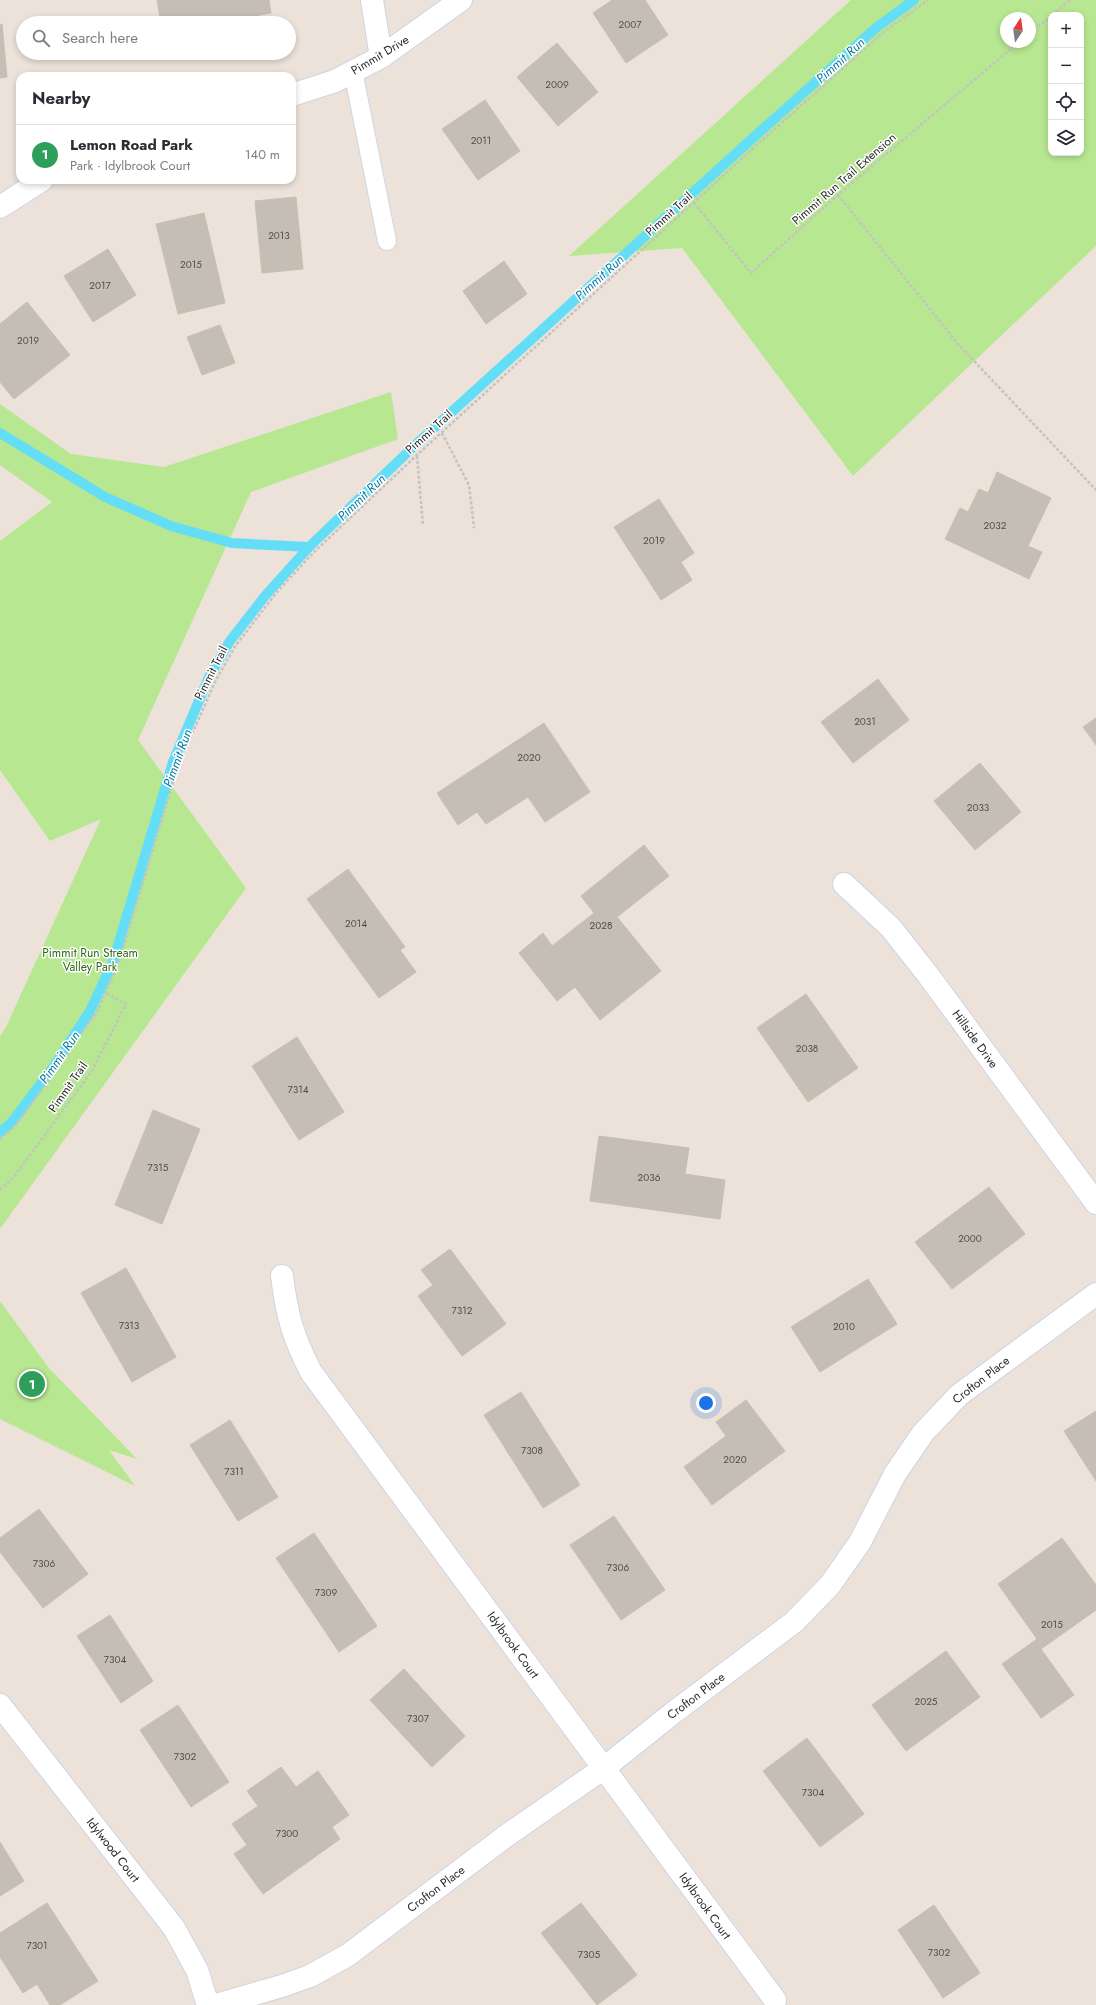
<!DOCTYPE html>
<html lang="en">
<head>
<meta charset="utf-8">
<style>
  body { margin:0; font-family:Jost,sans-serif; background:#f7f7f7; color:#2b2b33 }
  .controls { position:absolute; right:12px; top:12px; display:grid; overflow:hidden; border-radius:8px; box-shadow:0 2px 6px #0003 }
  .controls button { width:36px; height:36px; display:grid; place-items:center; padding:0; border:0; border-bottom:1px solid #e1e1e2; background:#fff; color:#2b2b33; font:20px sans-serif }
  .compass { position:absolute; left:1000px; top:12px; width:36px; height:36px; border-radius:50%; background:#fff; box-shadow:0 2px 6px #0003; rotate:13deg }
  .you { position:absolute; left:706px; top:1403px; width:14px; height:14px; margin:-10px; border:3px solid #fff; border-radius:50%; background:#1a73e8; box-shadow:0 0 0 6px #1a73e833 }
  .badge { display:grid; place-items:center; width:26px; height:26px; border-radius:50%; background:#ea580c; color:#fff; font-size:13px; font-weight:700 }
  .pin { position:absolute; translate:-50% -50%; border:2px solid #fff; box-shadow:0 1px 4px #0006 }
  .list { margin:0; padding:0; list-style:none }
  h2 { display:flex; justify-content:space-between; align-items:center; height:52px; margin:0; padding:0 16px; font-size:17px }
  h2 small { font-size:13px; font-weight:400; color:#7c7c81 }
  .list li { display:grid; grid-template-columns:26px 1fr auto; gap:12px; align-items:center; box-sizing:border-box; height:60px; padding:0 16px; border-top:1px solid #e1e1e2 }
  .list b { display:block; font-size:15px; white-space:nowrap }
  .list p { margin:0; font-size:13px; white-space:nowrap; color:#7c7c81 }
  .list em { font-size:13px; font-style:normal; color:#7c7c81 }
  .icon { flex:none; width:22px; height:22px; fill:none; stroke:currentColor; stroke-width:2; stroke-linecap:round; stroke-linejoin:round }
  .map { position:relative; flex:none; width:1096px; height:2005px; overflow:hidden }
  .search { position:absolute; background:#fff; box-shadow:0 2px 6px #0003; left:16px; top:16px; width:280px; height:44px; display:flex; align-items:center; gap:10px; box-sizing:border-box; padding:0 14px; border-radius:22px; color:#7c7c81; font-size:15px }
  .panel { position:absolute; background:#fff; box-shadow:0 2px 6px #0003; left:16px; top:72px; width:280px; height:112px; border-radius:12px }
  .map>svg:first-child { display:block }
</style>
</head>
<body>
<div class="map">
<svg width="1096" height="2005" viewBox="0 0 1096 2005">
  <rect width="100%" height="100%" fill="#ece2d9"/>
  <path fill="#b7e791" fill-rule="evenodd" d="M851,0h245v246l-243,230 -171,-228 -113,8zM1051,15h30v138h-30zM1006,18h24v24h-24z
    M391,392l7,47 -147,53 -113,248 108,148 -246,341v-193l6,-9 95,-208 -51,22 -50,-71v-229l52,-39 -52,-37v-61l71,50 93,13z
    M0,1301l48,66 89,92 -28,-9 26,36 -135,-67z"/>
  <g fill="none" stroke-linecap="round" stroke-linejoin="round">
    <path stroke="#64def7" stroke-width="10" d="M0,433l105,64 66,29 61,17 77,4
      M0,1132l11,-9 41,-54 38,-58 23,-49 60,-200 36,-85 21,-36 35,-45 44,-49 103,-99 342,-311 123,-110 37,-27"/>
  </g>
  <path fill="#c4beb5" stroke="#c8beb3" d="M157,0h112l2,13 -54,10h-56z
    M612,0h33l23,35 -42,28 -33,-50z
    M2,24l5,53 -7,1v-53z
    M557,43l41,49 -40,34 -41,-49z
    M485,100l35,51 -42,29 -36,-51z
    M296,197l7,72 -41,4 -7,-72z
    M204,213l21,90 -47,11 -22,-90z
    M108,249l28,46 -43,27 -29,-46z
    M504,261l23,33 -41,30 -23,-33z
    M27,302l43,53 -56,44 -14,-17v-58z
    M220,325l15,38 -33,12 -15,-38z
    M997,472l54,26 -23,48 14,6 -13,27 -84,-40 15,-31 8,4 11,-23 9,4z
    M659,499l35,54 -13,9 11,18 -31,20 -47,-73z
    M878,679l31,41 -56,43 -32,-41z
    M1096,718v27l-13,-18z
    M544,723l46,69 -45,30 -17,-25 -42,27 -9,-12 -19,13 -21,-32z
    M980,763l41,49 -46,38 -41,-49z
    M644,845l25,31 -52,41 44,54 -61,49 -25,-33 -18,14 -38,-48 24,-20 9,13 42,-33 -13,-17z
    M348,869l57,78 -5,3 16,22 -37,26 -72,-99z
    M806,994l52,74 -50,34 -51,-74z
    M297,1037l47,75 -45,28 -47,-74z
    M153,1110l47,19 -38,95 -47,-19z
    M599,1136l90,12 -4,26 40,6 -5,39 -130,-18z
    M989,1187l36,47 -73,55 -37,-47z
    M450,1249l56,75 -44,32 -44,-60 15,-11 -12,-15z
    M126,1268l50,89 -44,25 -51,-89z
    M868,1279l29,45 -77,48 -29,-45z
    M521,1392l59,93 -37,23 -59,-93z
    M746,1400l39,51 -73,54 -28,-38 42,-31 -10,-14z
    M1096,1411v70l-32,-50z
    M230,1420l48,77 -40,24 -48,-76z
    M39,1509l49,65 -45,34 -43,-56v-14z
    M614,1516l51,74 -44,30 -51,-75z
    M314,1533l63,93 -38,26 -63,-94z
    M1062,1538l34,47v25l-55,39 33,46 -33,23 -39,-54 35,-25 -39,-55z
    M110,1615l43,66 -32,22 -44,-67z
    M946,1651l34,46 -74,54 -34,-46z
    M404,1669l61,67 -33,31 -62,-67z
    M178,1705l51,77 -38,25 -51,-77z
    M807,1738l57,76 -44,33 -57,-76z
    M281,1767l15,20 22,-16 31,44 -17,12 8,12 -77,55 -29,-40 13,-9 -15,-21 26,-18 -11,-15z
    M0,1842l24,39 -24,15z
    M47,1903l51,78 -38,24h-10l-13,-21 -14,9 -23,-36v-24z
    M581,1903l56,72 -40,30 -56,-72z
    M934,1905l46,68 -37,25 -45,-68z"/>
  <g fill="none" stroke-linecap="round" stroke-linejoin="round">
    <defs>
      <path id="lane" d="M353,71l34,170"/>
      <path id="street" d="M372,0l9,57
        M292,95l43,-14 46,-24 80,-57
        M0,207l42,-27
        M844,884l47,44 37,47 168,228
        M282,1276c5,40 11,61 29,96l464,628
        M0,1705l174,223 23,42 11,35
        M216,2005l66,-19 28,-10 38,-21 158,-119 98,-68 69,-55 121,-91 36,-37 30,-43 35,-68 28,-41 36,-38 137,-101"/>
    </defs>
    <use href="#lane" stroke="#ced4e3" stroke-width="20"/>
    <use href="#street" stroke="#ced4e3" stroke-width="24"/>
    <path stroke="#c3c3c3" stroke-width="2.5" stroke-dasharray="3 2" stroke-linecap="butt" d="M1052,15l18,-15
      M1030,33l21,-17
      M838,195l120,149 138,146
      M694,203l57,70 87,-78 181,-153
      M442,433l27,52 5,43
      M417,456l6,69
      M0,1139l15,-13 82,-114 22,-50 60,-199 37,-83 20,-35 41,-53 37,-40 103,-97 343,-313 126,-112 42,-30
      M0,1190l13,-12 79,-107 34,-67 -20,-11"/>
    <use href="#lane" stroke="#fff" stroke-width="18"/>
    <use href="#street" stroke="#fff" stroke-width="22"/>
  </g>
  <g text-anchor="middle" stroke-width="3" stroke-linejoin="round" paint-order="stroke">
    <g font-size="10" fill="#504e4c">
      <text x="630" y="28">2007</text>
      <text x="557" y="88">2009</text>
      <text x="481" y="144">2011</text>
      <text x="279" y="239">2013</text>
      <text x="191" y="268">2015</text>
      <text x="100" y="289">2017</text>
      <text x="28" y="344">2019</text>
      <text x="995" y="529">2032</text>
      <text x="654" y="544">2019</text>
      <text x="865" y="725">2031</text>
      <text x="529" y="761">2020</text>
      <text x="978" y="811">2033</text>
      <text x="356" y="927">2014</text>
      <text x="601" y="929">2028</text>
      <text x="807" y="1052">2038</text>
      <text x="298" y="1093">7314</text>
      <text x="158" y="1171">7315</text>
      <text x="649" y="1181">2036</text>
      <text x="970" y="1242">2000</text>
      <text x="462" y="1314">7312</text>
      <text x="129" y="1329">7313</text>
      <text x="844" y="1330">2010</text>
      <text x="532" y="1454">7308</text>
      <text x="735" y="1463">2020</text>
      <text x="234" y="1475">7311</text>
      <text x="44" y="1567">7306</text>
      <text x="618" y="1571">7306</text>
      <text x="326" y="1596">7309</text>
      <text x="1052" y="1628">2015</text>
      <text x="115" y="1663">7304</text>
      <text x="926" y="1705">2025</text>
      <text x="418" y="1722">7307</text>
      <text x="185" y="1760">7302</text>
      <text x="813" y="1796">7304</text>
      <text x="287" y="1837">7300</text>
      <text x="37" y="1949">7301</text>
      <text x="939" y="1956">7302</text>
      <text x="589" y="1958">7305</text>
    </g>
    <g font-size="12" fill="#292929" stroke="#fff">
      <text transform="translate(380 55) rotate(-31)" y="4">Pimmit Drive</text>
      <text transform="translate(844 179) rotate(-41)" y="4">Pimmit Run Trail Extension</text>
      <text transform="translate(669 214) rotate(-42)" y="4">Pimmit Trail</text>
      <text transform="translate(429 432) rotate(-42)" y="4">Pimmit Trail</text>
      <text transform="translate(211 673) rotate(-63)" y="4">Pimmit Trail</text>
      <text transform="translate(975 1039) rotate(54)" y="4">Hillside Drive</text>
      <text transform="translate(68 1087) rotate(-55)" y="4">Pimmit Trail</text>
      <text transform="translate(981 1380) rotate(-38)" y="4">Crofton Place</text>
      <text transform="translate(513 1645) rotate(54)" y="4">Idylbrook Court</text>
      <text transform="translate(696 1696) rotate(-37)" y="4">Crofton Place</text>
      <text transform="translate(113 1850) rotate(52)" y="4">Idylwood Court</text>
      <text transform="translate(436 1889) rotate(-37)" y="4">Crofton Place</text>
      <text transform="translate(705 1906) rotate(54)" y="4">Idylbrook Court</text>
    </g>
    <g font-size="12" fill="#2e6a14" stroke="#fff">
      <text x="90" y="957">Pimmit Run Stream<tspan x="90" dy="14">Valley Park</tspan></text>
    </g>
    <g font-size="13" font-style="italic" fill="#047ba2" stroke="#fff">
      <text transform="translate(840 60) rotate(-42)" y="5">Pimmit Run</text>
      <text transform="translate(599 277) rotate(-42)" y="5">Pimmit Run</text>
      <text transform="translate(361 497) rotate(-44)" y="5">Pimmit Run</text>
      <text transform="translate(177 758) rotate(-70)" y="5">Pimmit Run</text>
      <text transform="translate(59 1057) rotate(-55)" y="5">Pimmit Run</text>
    </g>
  </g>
</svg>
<div class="controls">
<button>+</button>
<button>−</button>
<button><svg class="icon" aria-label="locate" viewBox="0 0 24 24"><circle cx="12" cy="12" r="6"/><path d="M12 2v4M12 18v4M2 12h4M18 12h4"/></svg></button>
<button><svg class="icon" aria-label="layers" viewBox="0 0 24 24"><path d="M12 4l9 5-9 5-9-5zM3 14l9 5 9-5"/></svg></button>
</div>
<svg class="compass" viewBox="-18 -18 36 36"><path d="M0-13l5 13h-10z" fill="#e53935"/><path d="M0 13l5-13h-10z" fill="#7c7c81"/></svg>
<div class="you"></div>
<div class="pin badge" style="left:32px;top:1384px;background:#2e9e5b">1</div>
<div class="search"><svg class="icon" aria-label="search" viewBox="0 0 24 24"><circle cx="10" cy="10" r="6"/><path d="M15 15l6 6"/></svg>Search here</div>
<section class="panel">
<h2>Nearby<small></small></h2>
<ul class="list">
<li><span class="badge" style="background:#2e9e5b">1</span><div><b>Lemon Road Park</b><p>Park · Idylbrook Court</p></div><em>140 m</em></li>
</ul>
</section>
</div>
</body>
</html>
